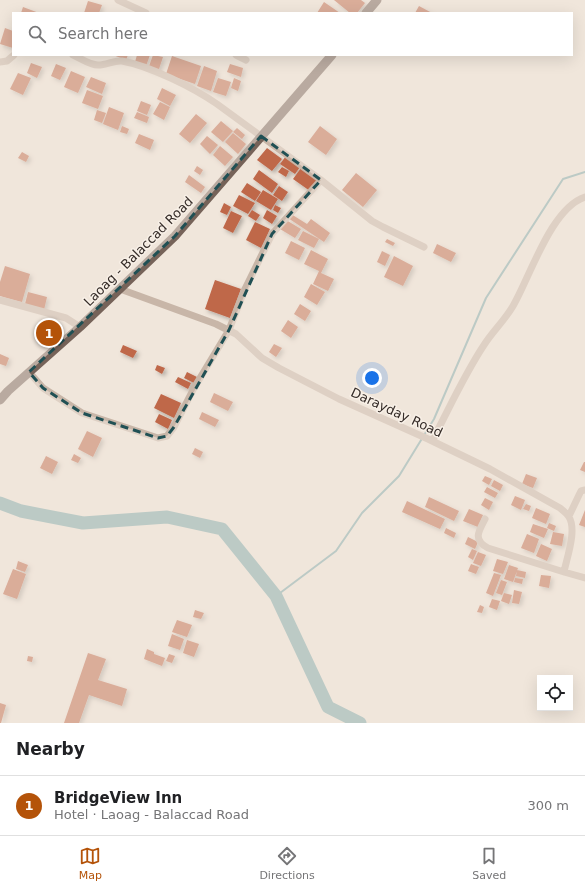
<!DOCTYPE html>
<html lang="en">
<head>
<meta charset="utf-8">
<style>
  body { margin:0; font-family:"DejaVu Sans",sans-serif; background:#f2f2f2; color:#202124 }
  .controls { position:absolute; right:12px; bottom:12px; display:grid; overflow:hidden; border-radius:0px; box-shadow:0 4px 16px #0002 }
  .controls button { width:36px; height:36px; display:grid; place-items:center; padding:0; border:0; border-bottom:1px solid #e0e0e0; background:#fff; color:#202124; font:20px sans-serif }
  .you { position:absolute; left:372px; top:378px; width:14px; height:14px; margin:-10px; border:3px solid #fff; border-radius:50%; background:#1a73e8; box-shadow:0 0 0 6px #1a73e833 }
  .badge { display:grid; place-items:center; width:26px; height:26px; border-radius:50%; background:#b45309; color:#fff; font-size:13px; font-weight:700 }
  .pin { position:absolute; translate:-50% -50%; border:2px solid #fff; box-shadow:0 1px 4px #0006 }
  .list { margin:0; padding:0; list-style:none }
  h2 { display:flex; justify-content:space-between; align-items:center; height:52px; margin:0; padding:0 16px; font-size:17px }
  h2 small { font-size:13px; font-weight:400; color:#757577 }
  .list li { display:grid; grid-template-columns:26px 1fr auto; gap:12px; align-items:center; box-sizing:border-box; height:60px; padding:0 16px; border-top:1px solid #e0e0e0 }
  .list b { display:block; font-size:15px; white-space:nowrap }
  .list p { margin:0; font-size:13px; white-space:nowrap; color:#757577 }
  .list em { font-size:13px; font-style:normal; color:#757577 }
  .icon { flex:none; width:22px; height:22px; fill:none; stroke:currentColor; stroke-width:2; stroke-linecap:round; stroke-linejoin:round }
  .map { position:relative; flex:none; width:585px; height:723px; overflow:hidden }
  .search { position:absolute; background:#fff; box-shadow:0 4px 16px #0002; left:12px; right:12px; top:12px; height:44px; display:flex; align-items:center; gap:10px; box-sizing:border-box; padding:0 14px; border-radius:0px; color:#757577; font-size:15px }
  .sheet { height:112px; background:#fff }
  nav { display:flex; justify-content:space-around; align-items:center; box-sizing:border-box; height:56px; border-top:1px solid #e0e0e0; background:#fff; font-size:11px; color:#757577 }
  nav a { display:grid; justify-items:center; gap:2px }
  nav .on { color:#b45309 }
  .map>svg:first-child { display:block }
</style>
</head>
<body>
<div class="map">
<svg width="585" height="723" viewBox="0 0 585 723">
  <defs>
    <filter id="shadow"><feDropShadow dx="2.5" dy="2.5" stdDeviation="2" flood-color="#0004"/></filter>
  </defs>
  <rect width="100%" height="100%" fill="#f0e6db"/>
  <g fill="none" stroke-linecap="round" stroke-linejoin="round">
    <path stroke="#7ca9ac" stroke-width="2" d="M276,596l60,-45 26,-38 37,-37 35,-57 52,-121 77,-119 22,-7"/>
    <path stroke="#7ca9ac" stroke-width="13" d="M0,503l21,8 62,12 84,-6 55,12 54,67 52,111 32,16"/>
  </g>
  <path fill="#bf674a" filter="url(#shadow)" d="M334,0h27l4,3 -8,10h-7z
    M88,1l14,4 -3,8h-15z
    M324,2l16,11h-23z
    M419,6l13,7h-17z
    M23,7l16,6h-18z
    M5,28l8,3v17l-13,-4z
    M113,55h15l-2,5z
    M137,55h13l-4,11 -11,-4z
    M153,55l10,2 -5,15 -10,-3z
    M172,56l29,10 -6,18 -29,-10z
    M31,63l11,4 -5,11 -10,-5z
    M56,64l10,4 -6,12 -9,-4z
    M230,64l13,4 -2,9 -14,-5z
    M204,66l13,5 -6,20 -14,-5z
    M71,71l14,6 -7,16 -14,-6z
    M18,73l13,5 -8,17 -13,-6z
    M91,77l15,6 -4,11 -16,-7z
    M218,78l13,4 -5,14 -13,-4z
    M234,78l7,3 -3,10 -7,-3z
    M162,88l14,7 -6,11 -13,-7z
    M87,90l16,6 -5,13 -16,-6z
    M141,101l10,4 -4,10 -10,-4z
    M160,102l10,5 -6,13 -11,-6z
    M109,107l15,6 -6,17 -15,-6z
    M97,110l9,3 -4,10 -8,-3z
    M137,112l12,5 -2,6 -13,-5z
    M196,114l11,9 -17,20 -11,-9z
    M221,121l12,10 -10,11 -12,-10z
    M122,126l7,3 -2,5 -7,-2z
    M320,126l17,13 -11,16 -18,-13z
    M237,128l8,7 -3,4 -9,-7z
    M233,133l13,11 -8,10 -13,-12z
    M139,134l15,6 -4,10 -15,-7z
    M207,136l11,9 -8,9 -10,-10z
    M220,146l13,11 -8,9 -12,-11z
    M267,148l15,11 -10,12 -15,-11z
    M22,152l7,4 -3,6 -8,-4z
    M286,156l14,11 -5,7 -15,-10z
    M197,166l6,4 -3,5 -6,-4z
    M282,167l7,4 -3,6 -8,-5z
    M301,168l17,12 -8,11 -17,-12z
    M259,170l19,14 -6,9 -19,-14z
    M356,173l21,17 -14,17 -21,-17z
    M189,175l16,12 -4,6 -16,-11z
    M247,183l14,9 -6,9 -14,-9z
    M279,186l9,6 -6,9 -9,-6z
    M263,190l15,9 -7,11 -15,-9z
    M239,195l16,8 -7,11 -15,-8z
    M224,203l7,4 -4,8 -7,-3z
    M275,205l6,3 -3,5 -5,-3z
    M252,210l8,5 -4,6 -8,-5z
    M267,210l10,6 -5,8 -9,-6z
    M231,211l11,5 -9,17 -10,-5z
    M291,214l16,10 4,-5 19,14 -6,9 -36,-24z
    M286,220l15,9 -6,9 -15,-9z
    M255,222l15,7 -9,19 -15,-8z
    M303,231l16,8 -5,9 -16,-8z
    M387,239l8,4 -2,3 -8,-4z
    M291,241l14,7 -6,12 -14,-7z
    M437,244l19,9 -5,9 -18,-9z
    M311,250l17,9 -7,14 13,6 -6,12 -15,-7 6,-13 -15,-7z
    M382,251l8,4 -5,11 -8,-4z
    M394,256l19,10 -10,20 -19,-9z
    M5,266l25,8 -8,28 -22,-6v-14z
    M215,280l26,9 -11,29 -25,-9z
    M311,284l14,8 -8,13 -13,-8z
    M28,292l19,5 -3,13 -19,-6z
    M300,304l11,7 -6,10 -11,-7z
    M288,320l10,7 -7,11 -10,-7z
    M47,322l12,9 -8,12 -12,-8z
    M274,344l8,4 -6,9 -7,-5z
    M123,345l14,6 -4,7 -13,-6z
    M0,354l9,4 -3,8 -6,-2z
    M157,365l8,3 -3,6 -7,-4z
    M187,372l10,5 -3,6 -10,-5z
    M178,377l13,6 -3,6 -13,-7z
    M214,393l19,9 -5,9 -18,-9z
    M161,394l20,9 -7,15 -20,-10z
    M202,412l17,8 -4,7 -16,-8z
    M159,414l13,6 -4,9 -13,-7z
    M87,431l15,7 -9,19 -15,-8z
    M195,448l8,4 -3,6 -8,-4z
    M74,454l7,4 -3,5 -7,-3z
    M46,456l12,6 -6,12 -12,-6z
    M584,462h1v10l-5,-2z
    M526,474l11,4 -4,10 -11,-4z
    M485,476l7,3 -3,6 -7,-4z
    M494,480l9,5 -3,6 -9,-5z
    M487,487l11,6 -3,5 -11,-6z
    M515,496l10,4 -4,10 -10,-5z
    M429,497l30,14 -5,10 -29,-14z
    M485,498l8,4 -4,8 -8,-5z
    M407,501l38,18 -5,10 -38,-17z
    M526,504l5,2 -2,5 -6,-2z
    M536,508l14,6 -4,10 -14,-6z
    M469,509l14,6 -5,12 -15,-6z
    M585,510v17l-6,-2z
    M549,523l7,3 -2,5 -7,-3z
    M533,524l15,5 -4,9 -14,-6z
    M446,528l10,5 -2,5 -10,-5z
    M553,532l11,2 -2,12 -12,-2z
    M527,534l12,5 -5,14 -13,-5z
    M468,537l10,5 -3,7 -10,-5z
    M541,544l11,5 -5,12 -11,-5z
    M472,549l5,2 -4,9 -5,-3z
    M478,552l8,3 -5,11 -8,-3z
    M497,559l11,3 -5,12 -10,-3z
    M18,561l10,4 -3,7 -9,-3z
    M471,564l8,3 -3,7 -8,-3z
    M509,565l9,3 -5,14 -9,-3z
    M13,569l13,5 -9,25 -14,-5z
    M517,570l9,2 -1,6 -9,-2z
    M494,573l7,2 -8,21 -7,-3z
    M541,575l10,1 -2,12 -10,-2z
    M515,578l8,1 -1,5 -8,-2z
    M501,580l6,2 -5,13 -6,-2z
    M514,590l8,2 -3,12 -7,-1z
    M504,593l8,2 -3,9 -8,-3z
    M492,599l8,2 -3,9 -8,-3z
    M480,605l4,2 -2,6 -5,-1z
    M195,610l9,3 -3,6 -8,-2z
    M177,620l15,5 -5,12 -15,-5z
    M172,634l12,5 -4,11 -12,-4z
    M187,640l12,4 -5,13 -11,-4z
    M147,649l7,3v2l11,4 -3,8 -18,-7z
    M88,653l18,6 -8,21 29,9 -5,17 -33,-11 -10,28h-15z
    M169,654l6,2 -3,7 -6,-2z
    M28,656l5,1 -1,5 -5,-1z
    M0,703l6,2 -5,18h-1z"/>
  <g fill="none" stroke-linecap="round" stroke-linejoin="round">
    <path stroke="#c8b6a8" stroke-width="7" d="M118,0l28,13
      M73,55c7,3 17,10 25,10 9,0 16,-5 24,-4 28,5 72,27 95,43l104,76 51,41 11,6 41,20
      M236,55l10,5
      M0,62l7,-1 7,-6
      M120,289l96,35 20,10 26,24 17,10 60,31 89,40 62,30 70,39c3,3 7,5 9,9 8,13 -2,40 -5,55l21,6
      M0,300l66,18 14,9
      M29,372l14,16 39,25 67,22 9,3 9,-2 7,-9 20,-39 35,-58 15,-39 28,-57 49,-54
      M432,441c17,-32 32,-66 52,-96 9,-14 21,-25 29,-39 17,-29 38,-98 72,-109
      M569,516l10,-21 2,-4 4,-1
      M485,519c-7,13 -12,21 3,29l76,24"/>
    <path stroke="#766359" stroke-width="9" d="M366,13l11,-13
      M0,400l8,-9 72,-64 95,-91 157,-181"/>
  </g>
  <path d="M0 0H585V723H0ZM261,136l60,44 -49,54 -43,96 -55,97 -7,9 -9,2 -76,-25 -39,-25 -14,-16 146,-136z" fill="#f0e6db" fill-opacity=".55" fill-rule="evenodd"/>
  <path fill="none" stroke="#205054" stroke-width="3" stroke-dasharray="8 5" stroke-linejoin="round" d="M261,136l60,44 -49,54 -43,96 -55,97 -7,9 -9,2 -76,-25 -39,-25 -14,-16 146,-136z"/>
  <g text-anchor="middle" stroke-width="3" stroke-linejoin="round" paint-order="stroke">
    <g font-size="13" fill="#352c28" stroke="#f8f0e7">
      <text transform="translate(138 251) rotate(-45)" y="5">Laoag - Balaccad Road</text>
      <text transform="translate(397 412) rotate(25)" y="5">Darayday Road</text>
    </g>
  </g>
</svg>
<div class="controls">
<button><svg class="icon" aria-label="locate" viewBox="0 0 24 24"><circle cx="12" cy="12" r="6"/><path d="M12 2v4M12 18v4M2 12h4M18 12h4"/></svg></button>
</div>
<div class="you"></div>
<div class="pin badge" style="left:49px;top:333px">1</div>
<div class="search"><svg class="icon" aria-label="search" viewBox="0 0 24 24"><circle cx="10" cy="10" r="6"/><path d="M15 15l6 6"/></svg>Search here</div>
</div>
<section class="sheet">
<h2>Nearby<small></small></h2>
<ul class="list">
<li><span class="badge">1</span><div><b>BridgeView Inn</b><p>Hotel · Laoag - Balaccad Road</p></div><em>300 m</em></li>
</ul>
</section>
<nav>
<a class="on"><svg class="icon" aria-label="map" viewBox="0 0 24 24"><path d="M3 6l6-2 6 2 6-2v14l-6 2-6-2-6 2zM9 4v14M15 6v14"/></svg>Map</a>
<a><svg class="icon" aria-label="directions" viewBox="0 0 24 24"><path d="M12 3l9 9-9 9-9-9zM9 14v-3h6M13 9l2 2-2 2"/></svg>Directions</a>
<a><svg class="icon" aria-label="saved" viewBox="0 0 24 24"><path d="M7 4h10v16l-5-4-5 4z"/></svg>Saved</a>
</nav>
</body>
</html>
